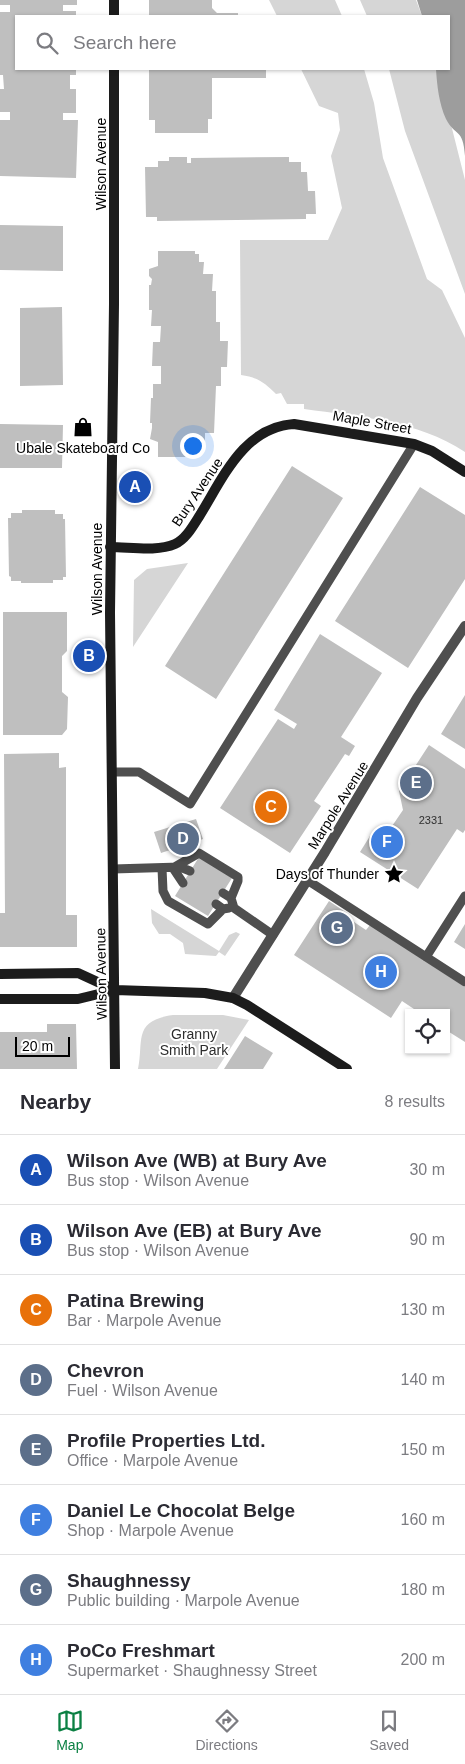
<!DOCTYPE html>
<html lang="en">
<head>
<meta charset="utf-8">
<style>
  body { margin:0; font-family:Helvetica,sans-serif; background:#f7f7f7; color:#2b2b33 }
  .controls { position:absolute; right:15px; bottom:15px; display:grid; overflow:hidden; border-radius:0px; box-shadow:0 1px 4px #0004 }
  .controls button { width:45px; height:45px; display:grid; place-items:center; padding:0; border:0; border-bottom:1px solid #e1e1e2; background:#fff; color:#2b2b33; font:25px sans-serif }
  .scale { position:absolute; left:15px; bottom:12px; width:55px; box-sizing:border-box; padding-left:5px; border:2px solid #000; border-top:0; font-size:14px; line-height:18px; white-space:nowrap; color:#000; -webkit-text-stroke:4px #fff; paint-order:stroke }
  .you { position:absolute; left:192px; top:445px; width:18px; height:18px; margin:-12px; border:4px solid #fff; border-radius:50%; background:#1a73e8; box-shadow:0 0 0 8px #1a73e833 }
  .badge { display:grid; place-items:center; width:32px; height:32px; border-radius:50%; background:#0b8043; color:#fff; font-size:16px; font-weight:700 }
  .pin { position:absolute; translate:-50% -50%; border:2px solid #fff; box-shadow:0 1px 5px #0006 }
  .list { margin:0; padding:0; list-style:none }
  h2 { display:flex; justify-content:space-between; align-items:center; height:65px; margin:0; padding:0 20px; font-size:21px }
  h2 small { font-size:16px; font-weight:400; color:#7c7c81 }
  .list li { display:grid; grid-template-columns:32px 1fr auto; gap:15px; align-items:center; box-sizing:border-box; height:70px; padding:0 20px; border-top:1px solid #e1e1e2 }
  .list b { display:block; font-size:19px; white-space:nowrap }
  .list p { margin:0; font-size:16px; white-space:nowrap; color:#7c7c81 }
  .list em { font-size:16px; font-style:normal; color:#7c7c81 }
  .icon { flex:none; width:28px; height:28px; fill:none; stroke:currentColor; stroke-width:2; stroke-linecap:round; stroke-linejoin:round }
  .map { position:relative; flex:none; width:465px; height:1069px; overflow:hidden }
  .search { position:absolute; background:#fff; box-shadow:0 1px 4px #0004; left:15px; right:15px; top:15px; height:55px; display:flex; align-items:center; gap:12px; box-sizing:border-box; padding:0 18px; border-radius:0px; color:#7c7c81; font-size:19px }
  .sheet { height:625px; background:#fff }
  nav { display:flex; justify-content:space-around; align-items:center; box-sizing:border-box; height:70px; border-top:1px solid #e1e1e2; background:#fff; font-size:14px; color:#7c7c81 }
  nav a { display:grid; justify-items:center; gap:2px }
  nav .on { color:#0b8043 }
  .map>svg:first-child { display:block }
</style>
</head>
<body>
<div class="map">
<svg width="465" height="1069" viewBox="0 0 465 1069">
  <rect width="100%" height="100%" fill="#fff"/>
  <path fill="#d6d6d6" d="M269,0h66l7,16h-65z
    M360,0h56l6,16h-55z
    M301,69h63l10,34 9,55 44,121 15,11 23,48v114c-49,-32 -104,-35 -161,-43v-5h-17l-6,-11 -5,1c-11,-11 -19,-17 -35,-19l-1,-135h88l14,-32 -11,-52 9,-26 -2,-17 -19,-7z
    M389,69h48l28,111v114l-60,-163z
    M188,563l-55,84 1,-67 13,-11z
    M151,909l68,42 10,-16 7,-3 4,2 -15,22 -6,-4 -3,4 -31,-2 -2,-11 -13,-9h-11l-7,-11z
    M173,1015h50l26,5 -32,49h-79c6,-28 -6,-48 35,-54z"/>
  <path fill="#9d9d9d" d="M417,0h48v156c-2,-29 -10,-19 -19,-37 -7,-15 -9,-34 -10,-50h13v-53h-27z"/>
  <path fill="#bfbfbf" d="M0,0h77v5h-14v6h13v5h-60v53h60v6h-6v14h6v24h-13v7h15l-2,58 -76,-2v-56h10v-8h-10v-23h4l-1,-14h-3v-63h10v-7h-10z
    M149,0h63v8l5,5h21v3h-89z
    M149,69h117v9h-54v41h-4v14h-53v-13h-6z
    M169,157h18v6h4v-5l98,-1v5h12v10h6l1,19h7l1,23h-10v5l-149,2v-4h-11l-1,-50h13v-6h11z
    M0,225l63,1v45l-63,-1z
    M158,251h37v3h4v8h5l-1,12h10l-1,17h4v31h4v19h8l-1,26h-6v19h-5l-2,47h-9v13h-5v7h-3v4h-39v-15l-8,-3 2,-11v-5h-2l1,-25h2v-14h8v-18h-9l1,-24h7l1,-16h-10l1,-16h-3v-25h2l1,-6 -3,-3v-7l9,-3z
    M62,307l1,78 -43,1v-78z
    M0,424l63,1 -1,43h-62z
    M292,466l51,32 -127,201 -51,-33z
    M420,487l45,28v64l-57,89 -73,-47z
    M22,510h33v4h8v5h2l1,58h-3v3h-10v3h-32v-2h-10v-4l-2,-1 -1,-58h3v-5h11z
    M3,612h64v39l-5,5v36l6,5 -1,32 -5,6h-59z
    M320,634l62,39 -41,64 14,9 -6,10 -4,-2 -31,47 7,5 -31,47 -70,-45 58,-89 16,10 3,-5 -23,-14z
    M465,695v54l-24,-15z
    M429,745l36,24v61l-2,3 -6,-4 -39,60 -58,-37 10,-16 18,-4 15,-22 -4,-19z
    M59,753v15l7,-1v148h11v32h-77v-34h5l-1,-159z
    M196,819l7,20 -42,14 -7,-21z
    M199,857l33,21 -24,38 -33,-20z
    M329,901l18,12 -2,3 21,14 4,-5 95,62v55l-19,-12v-17h-26l-18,-12 -11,17 -97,-63z
    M465,924v25l-11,-7z
    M47,1024h29l1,45h-77v-37h47z
    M245,1036l28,17 -10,16h-39z"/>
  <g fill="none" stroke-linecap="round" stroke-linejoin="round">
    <path stroke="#4f4f4f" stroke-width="9" d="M112,772h27l51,32 224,-360
      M162,868l1,23 5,10 40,23 15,-15
      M113,869l67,-2 10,4
      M307,880l158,102
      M183,883l-10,-15 26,-15 39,24v4l-7,17
      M223,893l8,5 3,10 39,27
      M216,904l7,5 6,-1
      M426,957l39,-61"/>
    <path stroke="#4f4f4f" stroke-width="10" d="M233,998l92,-146 92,-154 48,-72"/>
    <path stroke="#1c1c1c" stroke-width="10" d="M114,0v16
      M114,69v235l-4,309 5,456
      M110,547c20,0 47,5 65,-3 11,-5 18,-18 25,-29 23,-37 44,-88 94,-91l120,20 18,7 33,21
      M0,974l78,-1 37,17
      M0,999h78l37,-9 90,3 28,5 14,7 100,64"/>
  </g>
  <defs>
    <symbol id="shop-bare" viewBox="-9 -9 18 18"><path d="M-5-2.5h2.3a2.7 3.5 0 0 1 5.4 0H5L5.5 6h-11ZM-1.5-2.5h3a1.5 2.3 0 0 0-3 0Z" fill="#000" stroke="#fff" stroke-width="2.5" paint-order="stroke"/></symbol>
    <symbol id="sight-bare" viewBox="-9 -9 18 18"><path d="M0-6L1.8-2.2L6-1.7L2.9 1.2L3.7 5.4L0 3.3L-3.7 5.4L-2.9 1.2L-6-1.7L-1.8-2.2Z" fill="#000" stroke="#fff" stroke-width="2.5" paint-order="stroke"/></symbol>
  </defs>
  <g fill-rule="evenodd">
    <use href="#shop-bare" x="69" y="413" width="28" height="28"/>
    <use href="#sight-bare" x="380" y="860" width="28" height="28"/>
  </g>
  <g text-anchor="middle" stroke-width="4" stroke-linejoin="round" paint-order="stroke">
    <g font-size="11" fill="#303030">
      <text x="431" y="824">2331</text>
    </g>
    <g font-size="14" fill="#000" stroke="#fff">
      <text transform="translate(101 164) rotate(-90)" y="5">Wilson Avenue</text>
      <text transform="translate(372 422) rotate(10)" y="5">Maple Street</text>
      <text transform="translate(197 492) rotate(-56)" y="5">Bury Avenue</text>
      <text transform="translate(97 569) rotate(-90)" y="5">Wilson Avenue</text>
      <text transform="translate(338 805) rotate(-58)" y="5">Marpole Avenue</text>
      <text transform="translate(101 974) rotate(-91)" y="5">Wilson Avenue</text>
    </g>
    <g font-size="14" fill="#000" stroke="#fff">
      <text x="83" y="453">Ubale Skateboard Co</text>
      <text x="379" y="879" text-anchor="end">Days of Thunder</text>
    </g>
    <g font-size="14" fill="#2d2d2d" stroke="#fff">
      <text x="194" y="1039">Granny<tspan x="194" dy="16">Smith Park</tspan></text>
    </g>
  </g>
</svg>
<div class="controls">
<button><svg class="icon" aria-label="locate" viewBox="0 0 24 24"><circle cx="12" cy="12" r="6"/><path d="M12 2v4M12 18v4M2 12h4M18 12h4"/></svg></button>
</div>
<div class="scale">20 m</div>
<div class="you"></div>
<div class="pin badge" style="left:135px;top:487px;background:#1a4fb4">A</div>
<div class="pin badge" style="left:89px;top:656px;background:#1a4fb4">B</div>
<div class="pin badge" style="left:271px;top:807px;background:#e8710a">C</div>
<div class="pin badge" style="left:183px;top:839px;background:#5c6f8a">D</div>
<div class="pin badge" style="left:416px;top:783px;background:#5c6f8a">E</div>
<div class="pin badge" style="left:387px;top:842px;background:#3f7fe0">F</div>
<div class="pin badge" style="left:337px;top:928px;background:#5c6f8a">G</div>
<div class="pin badge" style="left:381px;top:972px;background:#3f7fe0">H</div>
<div class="search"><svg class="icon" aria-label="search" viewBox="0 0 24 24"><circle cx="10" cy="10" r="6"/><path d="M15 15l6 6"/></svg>Search here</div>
</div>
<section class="sheet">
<h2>Nearby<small>8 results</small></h2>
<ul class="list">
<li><span class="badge" style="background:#1a4fb4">A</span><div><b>Wilson Ave (WB) at Bury Ave</b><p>Bus stop · Wilson Avenue</p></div><em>30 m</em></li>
<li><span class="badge" style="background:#1a4fb4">B</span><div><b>Wilson Ave (EB) at Bury Ave</b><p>Bus stop · Wilson Avenue</p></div><em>90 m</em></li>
<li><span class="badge" style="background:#e8710a">C</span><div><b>Patina Brewing</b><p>Bar · Marpole Avenue</p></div><em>130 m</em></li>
<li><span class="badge" style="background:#5c6f8a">D</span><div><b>Chevron</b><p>Fuel · Wilson Avenue</p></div><em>140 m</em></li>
<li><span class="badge" style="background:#5c6f8a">E</span><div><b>Profile Properties Ltd.</b><p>Office · Marpole Avenue</p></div><em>150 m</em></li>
<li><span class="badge" style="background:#3f7fe0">F</span><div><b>Daniel Le Chocolat Belge</b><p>Shop · Marpole Avenue</p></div><em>160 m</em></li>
<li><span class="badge" style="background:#5c6f8a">G</span><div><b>Shaughnessy</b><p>Public building · Marpole Avenue</p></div><em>180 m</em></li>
<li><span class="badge" style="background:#3f7fe0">H</span><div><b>PoCo Freshmart</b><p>Supermarket · Shaughnessy Street</p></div><em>200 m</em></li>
</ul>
</section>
<nav>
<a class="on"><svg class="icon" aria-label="map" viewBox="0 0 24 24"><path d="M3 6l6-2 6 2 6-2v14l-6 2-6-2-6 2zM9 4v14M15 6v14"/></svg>Map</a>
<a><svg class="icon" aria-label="directions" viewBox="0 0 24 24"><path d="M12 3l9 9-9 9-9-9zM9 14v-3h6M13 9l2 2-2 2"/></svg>Directions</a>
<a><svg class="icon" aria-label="saved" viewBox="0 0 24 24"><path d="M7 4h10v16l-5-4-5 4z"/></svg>Saved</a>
</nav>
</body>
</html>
